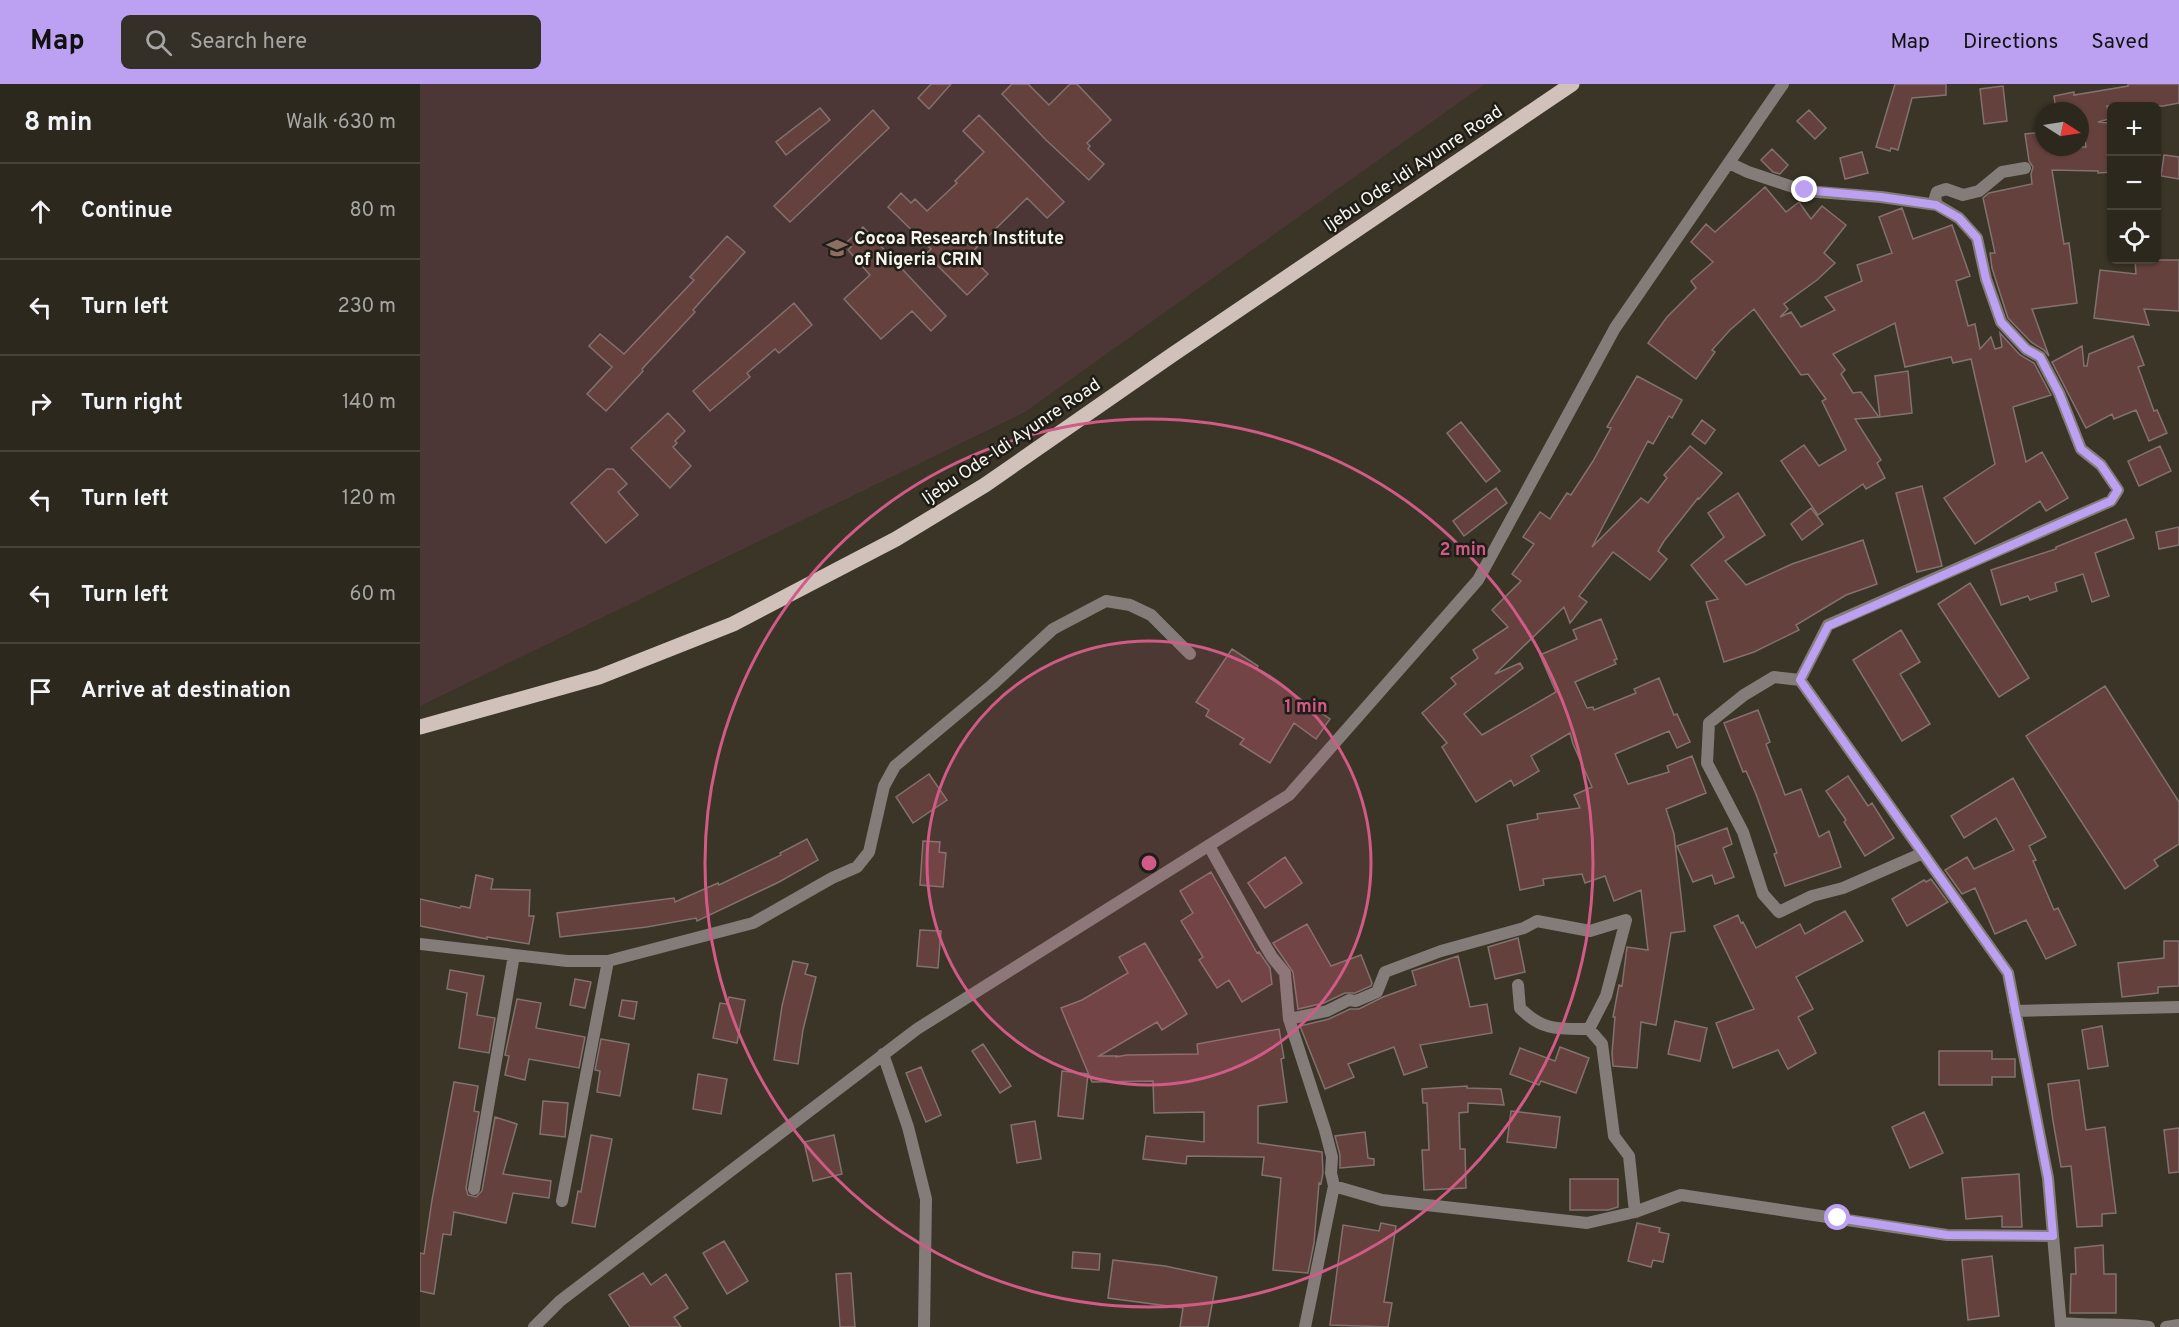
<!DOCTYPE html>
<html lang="en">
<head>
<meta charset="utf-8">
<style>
  body { margin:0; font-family:Overpass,sans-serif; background:#343027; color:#f1f3f6 }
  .controls { position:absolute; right:18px; top:18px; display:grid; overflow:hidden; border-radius:9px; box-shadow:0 2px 4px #0004 }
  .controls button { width:54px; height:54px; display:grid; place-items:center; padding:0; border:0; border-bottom:2px solid #48443c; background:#2c281e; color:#f1f3f6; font:30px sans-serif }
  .compass { position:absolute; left:1615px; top:18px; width:54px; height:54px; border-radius:50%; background:#2c281e; box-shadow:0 2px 4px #0004; rotate:102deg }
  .stop { position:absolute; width:18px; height:18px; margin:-14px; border:4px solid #bca0f2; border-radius:50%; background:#fff }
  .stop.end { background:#bca0f2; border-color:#fff; box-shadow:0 2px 6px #0008 }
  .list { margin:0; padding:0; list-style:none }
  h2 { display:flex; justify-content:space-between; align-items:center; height:78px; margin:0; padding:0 24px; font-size:26px }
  h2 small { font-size:20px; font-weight:400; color:#a6a6a4 }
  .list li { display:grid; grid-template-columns:39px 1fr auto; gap:18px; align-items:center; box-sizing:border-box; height:96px; padding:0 24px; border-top:2px solid #48443c }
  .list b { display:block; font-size:22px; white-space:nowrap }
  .list em { font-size:20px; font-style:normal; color:#a6a6a4 }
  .icon { flex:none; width:33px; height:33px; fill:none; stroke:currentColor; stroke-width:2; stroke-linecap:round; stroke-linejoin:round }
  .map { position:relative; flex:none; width:1759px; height:1243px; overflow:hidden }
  header { display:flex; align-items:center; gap:36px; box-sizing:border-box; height:84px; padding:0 30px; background:#bca0f2; color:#111 }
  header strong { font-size:28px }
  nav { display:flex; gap:33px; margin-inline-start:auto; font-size:21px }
  .search { width:420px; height:54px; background:#343027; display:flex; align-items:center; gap:15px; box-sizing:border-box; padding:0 21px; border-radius:9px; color:#a6a6a4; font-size:22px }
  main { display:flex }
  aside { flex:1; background:#2c281e }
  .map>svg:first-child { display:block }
</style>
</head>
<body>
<header>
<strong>Map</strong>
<div class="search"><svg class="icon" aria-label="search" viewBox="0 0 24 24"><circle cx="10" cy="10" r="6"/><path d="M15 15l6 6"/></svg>Search here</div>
<nav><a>Map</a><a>Directions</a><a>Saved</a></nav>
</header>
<main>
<aside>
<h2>8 min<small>Walk · 630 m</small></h2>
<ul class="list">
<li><svg class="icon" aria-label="ahead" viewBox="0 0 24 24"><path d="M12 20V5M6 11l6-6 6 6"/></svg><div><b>Continue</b></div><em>80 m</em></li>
<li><svg class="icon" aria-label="left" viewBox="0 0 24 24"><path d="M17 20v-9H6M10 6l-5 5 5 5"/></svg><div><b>Turn left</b></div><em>230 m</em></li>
<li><svg class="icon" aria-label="right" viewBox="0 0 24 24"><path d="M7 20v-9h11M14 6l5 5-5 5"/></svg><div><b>Turn right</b></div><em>140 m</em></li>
<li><svg class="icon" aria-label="left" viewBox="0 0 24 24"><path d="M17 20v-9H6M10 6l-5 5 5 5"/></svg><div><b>Turn left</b></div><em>120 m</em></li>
<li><svg class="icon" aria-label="left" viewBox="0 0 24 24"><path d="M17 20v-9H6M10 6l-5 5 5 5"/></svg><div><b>Turn left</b></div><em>60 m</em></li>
<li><svg class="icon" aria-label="arrive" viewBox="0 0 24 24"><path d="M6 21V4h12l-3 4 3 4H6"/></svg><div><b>Arrive at destination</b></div></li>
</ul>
</aside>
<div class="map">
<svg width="1759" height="1243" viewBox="0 0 1759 1243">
  <rect width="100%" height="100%" fill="#3b3528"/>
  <path fill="#4c3736" d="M0,0h1065l-460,328 -605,294z"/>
  <path fill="#65413d" stroke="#83716f" stroke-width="1.5" d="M511,0h20l-22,25 -11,-11z
    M592,0h16l21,21 21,-21h7l34,36 -24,23 3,3 -2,3 16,15 -15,16 -43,-40 -44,-46z
    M1475,0h51v11l-34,3 -14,52 -7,-2 -1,3 -14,-4z
    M1708,0h51v19l-16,3h-56l2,13 -11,3 12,1 2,49 -14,1v-2l-46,-1 12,74 5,-1 8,60 -45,6 17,47 -5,-6 -13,-8 -23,-24 -16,-50 -2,-15h5l-12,-55 6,-5 43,-9 -1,-10 2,-7 -4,-6 -4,-27 19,-2v15h42l-6,-36h-24l-2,-15 20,-4v3l54,-9z
    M1583,2l4,35 -23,3 -4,-35z
    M400,24l10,12 -44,35 -10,-13z
    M453,26l16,18 -99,94 -16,-16z
    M1389,26l17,18 -11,11 -18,-18z
    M559,31l85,87 -17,16 -20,-20 -58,57 19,19 -21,21 -41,-41 5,-5 -43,-42 13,-14 10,10 4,-4 12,12 30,-28 -2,-2 29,-29 -21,-21z
    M1352,65l16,16 -8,9 -7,-2 -12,-12z
    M1442,68l6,21 -23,6 -5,-21z
    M1744,71l15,2v22l-18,-3z
    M1345,103l21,25 13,-10 12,17 11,-13 24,19 -22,28 11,10 -18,17 -33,24 4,5 -8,8 11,-5 10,15 34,-17 -10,-13 37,-16 -5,-16 35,-12 -13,-36 23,-9 11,31 39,-14 18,51 -14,5 12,45 7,-2 5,25 11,-12 4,12 7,-2 -2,-14 20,22 14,8 17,32 -38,12 13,55 16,-10 26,46 -22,13 -6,-10 -65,43 -31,-46 51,-34 -24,-105 -18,4 -2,-6 -46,10 -10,-44 -62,31 12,16 -4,4 12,19 8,-1 18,25 -24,2 26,41 -4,3 8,15 -19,11 -3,-5 -45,31 -37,-54 23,-16 15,21 27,-16 -24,-49 4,-2 -18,-25 -7,1 -47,-66 -24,21 -18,20 3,2 -19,27 -48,-36 19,-26 29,-29 -5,-7 22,-19 -22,-20 15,-18 9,8z
    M443,143l83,89 -15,15 -19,-20 -31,28 -37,-40 26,-24 -22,-25 3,-3 -4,-5z
    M307,152l18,16 -52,58 2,2 -53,57 1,2 -37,40 -19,-17 25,-27 -23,-21 11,-12 24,20 70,-74 -4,-3z
    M1715,176h44v51l-35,-2 5,16 -55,-7 6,-48 36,4z
    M374,219l18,22 -33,28 -4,-4 -28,24 3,4 -40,34 -17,-20z
    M1713,252l11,29 -6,2 16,44 3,-1 10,23 -18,8 -13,-31 -22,9 -2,-5 -26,14 -34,-66 30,-16 2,20h3l2,-12z
    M1488,287l4,42 -32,4 -5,-41z
    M1217,292l45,24 -10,18 -3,-2 -16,28 -5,-3 -56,106 49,-49 7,5 19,-25 -3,-3 26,-29 32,27 -23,26 -1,-1 -34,43 -6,10 9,8 -17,21 -37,-28 -34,44 8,6 -17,21 -6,-16 -69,67 25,-11 3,5 -59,46 18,21 74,-43 -16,-37 37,-16 -4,-9 28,-11 16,40 -3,1 2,4 -41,18 12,26 6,-1 1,3 42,-17 -2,-4 25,-11 15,37 3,-1 13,28 -13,6 -8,-17 -54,23 13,30 41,-12 -2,-6 25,-10 14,37 -40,16 8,25 11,97 -14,2 -15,92 -15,-3 -4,46 -24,-2 -1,-13 3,-36h-2l6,-32 3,1 5,-39 21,3 -7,-60 -27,11 -9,-25 -20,7 -3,-9 -39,5 1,6 -24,5 -13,-65 31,-6 -1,-5 43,-6 -6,-13 18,-8 -19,-43 -3,-11 -39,23 8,15 -25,15 -3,-6 -35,22 -34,-55 5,-4 -25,-30 34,-29 -5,-6 27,-20 -5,-8 35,-23 -16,-17 29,-29 -9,-7 22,-30 -11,-7 17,-25 10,7 17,-26 4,2 22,-34 18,-33 -4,-1z
    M248,329l17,18 -10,10 2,2 -4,4 18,19 -21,22 -39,-40z
    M1282,336l13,10 -10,14 -13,-10z
    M1041,338l39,49 -14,11 -39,-49z
    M1740,362l11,25 -32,15 -11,-25z
    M187,385h6l14,15 -9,8 20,23 -32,28 -35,-40z
    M1502,402l20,80 -25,6 -21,-79z
    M1076,404l11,15 -43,33 -11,-15z
    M1318,409l27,42 -40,26 21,24 46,-21 71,-24 14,44 -31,11 -50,30 3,5 -45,22 -30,10 -18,-60 12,-3 -27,-34 33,-28 -16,-24z
    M1391,424l12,16 -21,16 -11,-16z
    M1706,435l8,19 -39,15 14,43 -17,6 -9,-28 -28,9 2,8 -27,9 -2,-4 -27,9 -10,-35 65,-21v-2z
    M1759,443v18l-20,4 -3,-17z
    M1550,499l59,95 -30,19 -61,-93z
    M1481,546l19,32 -20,12 30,50 -28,17 -49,-81z
    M812,565l26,17 -2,3 74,50 -14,20 -22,-16 -24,40 -30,-19 4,-5 -38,-23 3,-6 -13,-8z
    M1685,602l74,116v42l-25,16 4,6 -33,23 -99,-153z
    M1338,626l12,32 -4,2 19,51 16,-6 18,48 10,-6 12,36 -56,19 -11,-32 3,-1 -21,-59 -10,-23 -3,1 -19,-49z
    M509,690l18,26 -34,23 -17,-26z
    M1428,692l20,30 4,-3 22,35 -29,18 -21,-34 2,-2 -20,-29z
    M1593,694l33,59 -17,9 7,14 -3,1 21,49 4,-2 18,37 -30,14 -20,-39 -31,14 -20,-46 -13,6 -17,-24 22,-13 7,12 40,-19 -18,-32 -32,20 -13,-22z
    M1307,744l5,16 -9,4 11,29 -19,7 -3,-9 -19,7 -16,-36z
    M387,755l11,21 -39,22 -82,39 -1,-3 -49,9 -87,10 -3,-24 117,-15 1,4 43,-19 1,2 62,-30 -1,-2z
    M503,757l17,1 -1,10 7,1 -3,34 -23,-2z
    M865,773l17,26 -37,25 -17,-25z
    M791,788l46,81 2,-1 11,16 2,16 -30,18 -13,-22 -12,8 -18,-28 4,-3 -22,-36 12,-8 -13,-22z
    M56,791l17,4 -2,10 39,1 -1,26h5l-5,28 -42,-7v2l-67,-13v-27l40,9 1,-2 9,2z
    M1511,795l17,23 -41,24 -15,-27 32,-19 2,2z
    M1425,827l18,30 -67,36 17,32 -15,8 18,36 -28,16 -10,-19 -45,18 -17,-45 38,-14 -40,-83 24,-11 3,8 2,-1 13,26 44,-24 5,10z
    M887,840l24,42 30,-11 11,28 -1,3 -16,7h-10l-21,10 -26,6 -5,-37 -20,-29z
    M500,846l21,1 -3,37 -21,-2z
    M1098,854l7,34 -30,7 -7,-32z
    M1744,857h15v45l-21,1v6l-36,4 -4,-34 46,-5z
    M725,859l42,71 -25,16 -5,-8 -58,34h19l-3,1 12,-2 71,-1 -1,-10 82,-15 5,29 -3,1 6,43 -29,4v37l64,9 1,21 -2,11 -2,-1 -5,60 -6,30 -35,-3 8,-92 -19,-3 2,-18 -77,-1 -1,8 -43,-5 3,-23 58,6v-30l-50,1 -1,-32 -61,1 -31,-74 21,-8 46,-27 -9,-16z
    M1038,872l12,51 17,-3 5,29 -72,12 7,22 -23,8 -10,-28 -46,17 6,13 -29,12 -25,-63 29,-7 21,-10h9l24,-12 33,-12 -4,-14z
    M373,877l15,3 -3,10 11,3 -13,53 -5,34 -24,-4 8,-54z
    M30,886l34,6 -7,39 18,3 -6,35 -30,-5 8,-55 -20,-4z
    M155,895l16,3 -6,26 -15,-3z
    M309,913l16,3 -8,43 -24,-5 7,-35 7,1z
    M97,915l24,4 -5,25 49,9 -6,31 -50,-9 -4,21 -20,-5 4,-19 -4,-1z
    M202,916l15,2 -3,17 -15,-3z
    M1255,937l32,7 -7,33 -32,-7z
    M1682,942l6,40 -20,3 -6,-39z
    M181,955l28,5 -9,52 -23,-4 3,-21 -5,-1z
    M563,960l28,42 -11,7 -28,-42z
    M1140,963l29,11 -13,35 -35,-12 -2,4 -29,-11 10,-26 35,13z
    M1519,967h53v8h23v18h-23v8h-53z
    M501,983l20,48 -15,7 -20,-49z
    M642,987l26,3 -5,45 -25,-3z
    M278,990l29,5 -6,35 -28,-5z
    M1659,996l7,50 19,-3 11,86 -14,1v12l-25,1 -6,-61 -10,1 -8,-46 -5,-37z
    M34,998l24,4 -4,25 5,1 -13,76 2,7 8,2 6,-6 13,-74 22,7 -14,50 48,7 -2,17 -36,-5 -7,30 -52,-11 -3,23 -8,-1 -9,60 -14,-3v-38l4,1 8,-54z
    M1047,1002v2l34,1 3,16 -36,-2v9l-9,1 1,36h5l1,39 -42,2 -2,-40h7l-2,-47h-4l-1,-14z
    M123,1017l25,2 -3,34 -25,-3z
    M1091,1027l49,6 -4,31 -49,-6z
    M1504,1028l19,41 -33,15 -18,-41z
    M615,1037l6,38 -24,4 -6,-38z
    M1759,1044v44l-10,1 -5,-43z
    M945,1048l3,26 6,1v6l-34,3v-13l-5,-19z
    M171,1051l21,4 -17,88 -23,-4 6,-32 3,1z
    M414,1051l8,39 -29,7 -9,-39z
    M1599,1090l3,53h-20v-11l-36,3 -4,-41z
    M1150,1095h48v28l-10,3h-38z
    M961,1139l15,3 -12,76 8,1 -4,24 -58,-2 13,-100 36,6z
    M1217,1139l23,5 -1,4 10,2 -6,28 -10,-2 -2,7 -23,-6z
    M304,1157l24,40 -21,13 -24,-41z
    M1683,1161l1,29h12v39h-46l1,-39h5l-1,-26z
    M653,1168l27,2 -1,16 -27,-2z
    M1572,1172l7,60 -31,4 -6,-60z
    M693,1176l52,6 52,11 -9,50h-28l3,-19 -75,-10z
    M223,1189l8,12 15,-11 22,34 -14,9 7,10h-51l-21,-32z
    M431,1189l4,54h-15l-4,-53z"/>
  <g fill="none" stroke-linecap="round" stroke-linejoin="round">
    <path stroke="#837c78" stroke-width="12" d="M1309,79l19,9 57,19 76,6 56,8 22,13 18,20 9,41 15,43 25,27 14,8 19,36 22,56 20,16 17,25 -7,11 -283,124 -28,55 208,293 40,205 13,149
      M1517,121l-2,-7 2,-6 9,-3 17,6 16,-4 23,-19 23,-4
      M1380,596l-26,-3 -30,18 -35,28 -2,40 36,69 20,62 16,18 33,-16 31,-8 80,-35
      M789,762l51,91 12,20 13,16 4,46 38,-8 22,-11 7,1 21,-9 8,-20 56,-21 83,-23 13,-7 53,10 36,-11 -20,76 -17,33
      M0,860l147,17h41l145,-38 79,-45 25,-11 12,-15 15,-66 11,-20 97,-81 61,-56 53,-28 24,4 21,10 39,39
      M1098,901l2,23c22,23 39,21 69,21l13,15 12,92 15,20 6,56
      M1595,927l164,-4
      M869,935l36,111 7,27 -1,16 3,13
      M463,970l25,73 18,72 -2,128
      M54,1105l40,-234
      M142,1117l46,-240
      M1641,1239c29,3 59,0 88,4
      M114,1243l26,-26 357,-272 372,-234 189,-215 137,-252 168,-244
      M885,1243l29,-141 48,14 205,23 48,-11 46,-17 266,40 106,1
      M1746,1243l13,-2"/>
    <path stroke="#d0c2ba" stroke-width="15" d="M0,643l179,-50 134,-53 163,-85 89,-54 187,-130 400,-271"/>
  </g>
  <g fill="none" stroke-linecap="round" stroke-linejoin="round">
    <path stroke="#bca0f2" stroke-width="8" d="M1385,106l76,7 55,8 23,13 18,20 9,41 15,43 25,27 14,8 19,36 22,56 20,16 17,25 -7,11 -283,125 -28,54 208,293 40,205 5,58 -106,-1 -109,-17"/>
  </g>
  <circle cx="729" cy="779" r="222" fill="#d25a87" fill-opacity=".12"/>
  <g fill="none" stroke="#d25a87" stroke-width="3">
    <circle cx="729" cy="779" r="222"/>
    <circle cx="729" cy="779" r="444"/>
  </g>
  <defs>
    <symbol id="school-bare" viewBox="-9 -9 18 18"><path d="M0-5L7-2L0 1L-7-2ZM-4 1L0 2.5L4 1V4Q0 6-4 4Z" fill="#8d6e63" stroke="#1f1d17" stroke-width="2.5" paint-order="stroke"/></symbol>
  </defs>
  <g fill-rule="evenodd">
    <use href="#school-bare" x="402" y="149" width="30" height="30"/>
  </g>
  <g text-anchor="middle" stroke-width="5" stroke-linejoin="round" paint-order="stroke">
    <g font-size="18" fill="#f8f5ed" stroke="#1f1d17">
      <text transform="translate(993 84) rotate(-34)" y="6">Ijebu Ode-Idi Ayunre Road</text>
      <text transform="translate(591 357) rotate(-34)" y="6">Ijebu Ode-Idi Ayunre Road</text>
    </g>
    <g font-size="18" font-weight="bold" fill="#f8f5ed" stroke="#1f1d17" text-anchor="start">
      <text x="434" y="160">Cocoa Research Institute<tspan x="434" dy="21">of Nigeria CRIN</tspan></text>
    </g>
  </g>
  <circle cx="729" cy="779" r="9" fill="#d25a87" stroke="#1f1d17" stroke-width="3"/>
  <g font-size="18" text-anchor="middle" font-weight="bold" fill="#d25a87" stroke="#1f1d17" stroke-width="5" stroke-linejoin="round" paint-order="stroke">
    <text x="1043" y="471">2 min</text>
    <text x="886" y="628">1 min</text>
  </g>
</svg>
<div class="controls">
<button>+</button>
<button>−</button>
<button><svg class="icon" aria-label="locate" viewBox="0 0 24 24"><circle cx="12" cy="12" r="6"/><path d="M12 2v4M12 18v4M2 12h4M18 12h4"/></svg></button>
</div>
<svg class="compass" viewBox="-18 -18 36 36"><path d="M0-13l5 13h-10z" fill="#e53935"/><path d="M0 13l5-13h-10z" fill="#a6a6a4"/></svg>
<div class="stop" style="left:1418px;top:1134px"></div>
<div class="stop end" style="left:1385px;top:106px"></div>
</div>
</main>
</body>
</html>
